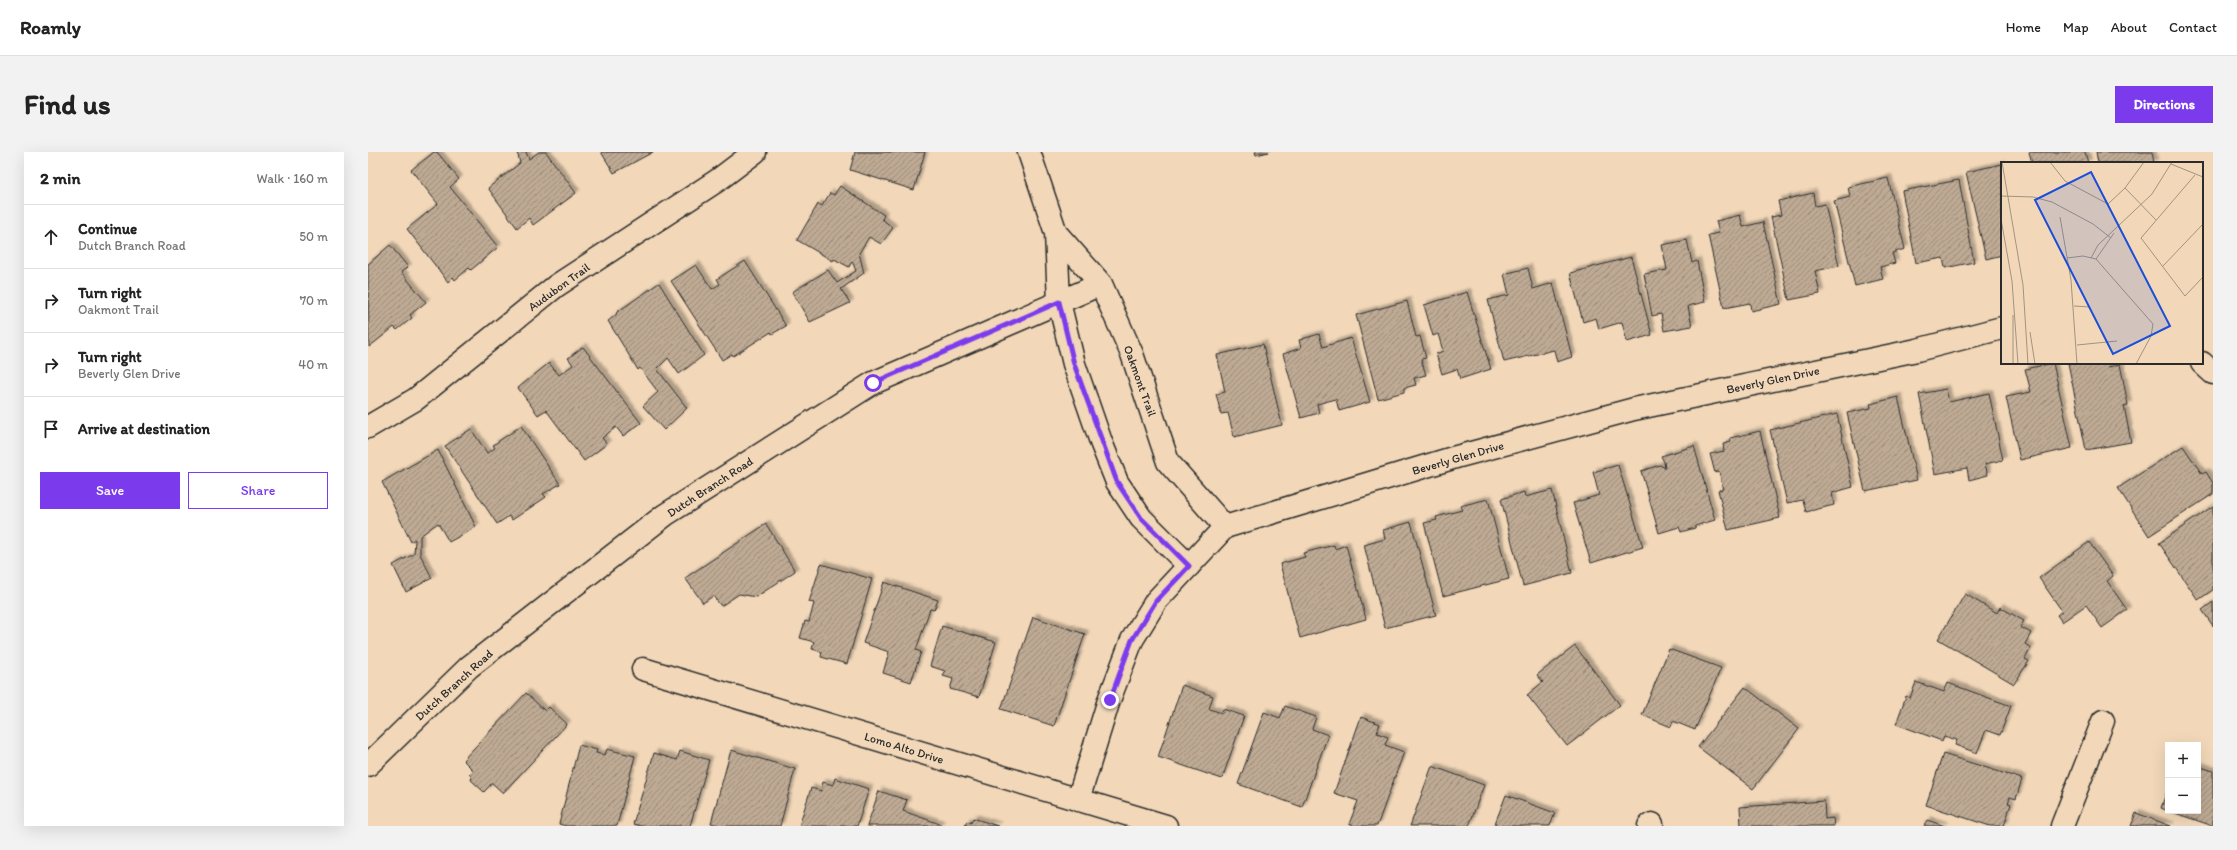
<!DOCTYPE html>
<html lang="en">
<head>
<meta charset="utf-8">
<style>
  body { margin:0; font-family:Itim,sans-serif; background:#f2f2f2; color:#222 }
  .controls { position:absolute; right:12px; bottom:12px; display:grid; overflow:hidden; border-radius:0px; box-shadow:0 4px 16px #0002 }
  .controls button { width:36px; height:36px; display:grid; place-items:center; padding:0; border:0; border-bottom:1px solid #e0e0e0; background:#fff; color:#222; font:20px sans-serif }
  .stop { position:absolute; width:12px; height:12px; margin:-9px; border:3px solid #7c3aed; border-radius:50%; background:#fff }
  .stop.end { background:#7c3aed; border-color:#fff; box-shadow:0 1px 4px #0008 }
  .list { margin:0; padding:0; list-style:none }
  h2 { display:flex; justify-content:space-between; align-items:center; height:52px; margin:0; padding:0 16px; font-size:17px }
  h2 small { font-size:13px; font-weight:400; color:#767676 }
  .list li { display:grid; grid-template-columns:26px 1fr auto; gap:12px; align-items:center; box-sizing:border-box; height:64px; padding:0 16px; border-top:1px solid #e0e0e0 }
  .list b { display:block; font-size:15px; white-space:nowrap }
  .list p { margin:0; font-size:13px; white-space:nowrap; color:#767676 }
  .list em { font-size:13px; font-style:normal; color:#767676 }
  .actions { display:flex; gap:8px; padding:12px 16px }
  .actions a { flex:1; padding:9px 0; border:1px solid #7c3aed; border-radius:0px; text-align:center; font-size:14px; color:#7c3aed }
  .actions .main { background:#7c3aed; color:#fff }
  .icon { flex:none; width:22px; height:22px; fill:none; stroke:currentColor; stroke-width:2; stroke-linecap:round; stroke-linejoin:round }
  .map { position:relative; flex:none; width:1845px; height:674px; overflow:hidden; border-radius:0px }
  header { display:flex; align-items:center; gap:24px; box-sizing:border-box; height:56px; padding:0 20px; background:#fff; border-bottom:1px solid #e0e0e0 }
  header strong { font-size:19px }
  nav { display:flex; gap:22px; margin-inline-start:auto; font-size:14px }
  .intro { display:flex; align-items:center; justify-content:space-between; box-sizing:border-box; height:96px; padding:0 24px }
  h1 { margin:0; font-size:28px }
  .button { padding:10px 18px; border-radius:0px; background:#7c3aed; color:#fff; font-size:14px; font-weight:700 }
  main { display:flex; gap:24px; padding:0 24px }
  aside { flex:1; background:#fff; border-radius:0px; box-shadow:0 4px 16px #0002 }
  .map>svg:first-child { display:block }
</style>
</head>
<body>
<header>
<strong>Roamly</strong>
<nav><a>Home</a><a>Map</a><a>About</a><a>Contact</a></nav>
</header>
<div class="intro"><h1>Find us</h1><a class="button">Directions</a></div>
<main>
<aside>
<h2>2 min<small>Walk · 160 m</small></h2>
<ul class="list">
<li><svg class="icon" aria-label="ahead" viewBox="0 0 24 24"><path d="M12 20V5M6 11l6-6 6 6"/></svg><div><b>Continue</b><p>Dutch Branch Road</p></div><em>50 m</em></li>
<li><svg class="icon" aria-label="right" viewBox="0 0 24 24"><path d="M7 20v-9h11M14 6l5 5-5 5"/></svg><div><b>Turn right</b><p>Oakmont Trail</p></div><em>70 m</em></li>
<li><svg class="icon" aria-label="right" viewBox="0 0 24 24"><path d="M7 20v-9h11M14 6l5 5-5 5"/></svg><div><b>Turn right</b><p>Beverly Glen Drive</p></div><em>40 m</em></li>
<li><svg class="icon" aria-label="arrive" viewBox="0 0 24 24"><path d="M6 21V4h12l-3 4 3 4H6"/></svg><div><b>Arrive at destination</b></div></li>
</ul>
<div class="actions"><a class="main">Save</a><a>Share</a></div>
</aside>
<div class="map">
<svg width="1845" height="674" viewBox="0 0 1845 674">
  <defs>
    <pattern id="building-hatch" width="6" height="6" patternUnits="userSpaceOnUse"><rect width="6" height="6" fill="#beaa94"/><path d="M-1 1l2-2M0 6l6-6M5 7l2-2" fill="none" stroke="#9b8b79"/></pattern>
    <filter id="shadow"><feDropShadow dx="3.5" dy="-3.5" stdDeviation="1" flood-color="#0004"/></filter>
  </defs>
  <rect width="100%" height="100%" fill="#f2d8b9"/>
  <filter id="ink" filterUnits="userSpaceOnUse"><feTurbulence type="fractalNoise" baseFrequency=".025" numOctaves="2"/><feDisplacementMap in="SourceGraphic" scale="8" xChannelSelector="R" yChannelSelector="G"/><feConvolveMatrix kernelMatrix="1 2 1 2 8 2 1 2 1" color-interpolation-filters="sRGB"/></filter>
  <g filter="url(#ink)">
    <path fill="url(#building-hatch)" stroke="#2b2b2b" filter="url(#shadow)" d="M66,0h3l22,27 -9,8 48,60 -27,23 -2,-2 -14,12 -2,-3 -5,5 -41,-53 31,-25 -27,-34z
      M149,0h9l3,7 10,-7h7l30,41 -43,32 -4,-7 -12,10 -29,-40 32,-25z
      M233,0h52l-39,21z
      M487,0h70l-11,38 -64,-20z
      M887,0h14l-13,3z
      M1661,0h56l3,11h-56z
      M1728,0h56l2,11h-56z
      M1634,12v91l-16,4 -20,-87z
      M1520,26l17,71 -13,4 3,10 -15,4 3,12 -28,7 -21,-85 16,-4 -2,-10z
      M1591,28l15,82 -29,6 -2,-10 -27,5 -14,-72z
      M472,34l44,29 -2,4 11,9 -12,16 -12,-7 -10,16 5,20 -23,16 9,14 -40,19 -18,-30 36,-22 9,13 19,-12 -4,-10 -3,6 -15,-8 -1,2 -36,-21 21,-36 4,2 8,-13 4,2z
      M1445,41l2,13 10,-2 14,62 -24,5 5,23 -31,6 -18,-83 10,-2 -3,-14z
      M1372,63l3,12 20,-5 18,82 -30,7 -1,-8 -26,5 -16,-73 11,-2 -3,-12z
      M1319,88l5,23 5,-2 8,41 -17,4 4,20 -28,5 -3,-17 -9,2 -8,-42 23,-4 -5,-25z
      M22,93l18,22 -7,5 25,30 -16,13 2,3 -15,12 -3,-3 -25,20 -1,-83z
      M1263,105l21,78 -25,7 -5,-20 -23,7 -3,-11 -13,4 -13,-49z
      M377,109l41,65 -14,8 -1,-2 -38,24 -1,-2 -10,6 -51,-79 25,-16 16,24 8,-5 -3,-5z
      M1160,116l5,21 20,-6 19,74 -15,5 -3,-12 -50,12 -16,-62 21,-5 -5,-21z
      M291,131l45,72 -25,19 -11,-16 -11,11 30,39 -23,22 -21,-24 15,-14 -18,-24 -2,2 -30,-49 8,-6 1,-3z
      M1099,140l24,77 -31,10 -3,-10 -15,5 -6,-20 7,-3 -5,-17 -5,2 -9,-31z
      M1039,149l9,36 4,-1 6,22 -5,1 5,16 -12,3 2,7 -12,3v4l-26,7 -22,-84z
      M951,182l4,13 28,-9 19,64 -31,9 -3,-12 -19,5 2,9 -18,5 -18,-64 18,-6 -2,-8z
      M895,192l19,81 -48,12 -6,-24 -7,1 -5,-20 9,-2 -8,-37z
      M215,195l58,76 -18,13 -7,-9 -14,11 5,6 -23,17 -38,-51 -8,5 -20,-27 31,-25 10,12 14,-10 -5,-7z
      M1685,211l19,85 -52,12 -14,-63 25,-5 -6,-23z
      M1700,211h40l1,4 11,-3 8,41 -4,1 7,36 -45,8z
      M1578,237l3,13 40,-9 14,67 -18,4 3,11 -19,5 -2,-12 -32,6 -16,-80z
      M1530,245l19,83 -52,11 -18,-78 24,-5 -1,-4z
      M1469,262l16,73 -21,6 2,12 -28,7 -3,-12 -16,3 -17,-73z
      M153,274l39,58 -17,10 3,3 -34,23 -3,-4 -12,8 -52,-78 26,-17 16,24 8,-5 -2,-3z
      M1392,279l20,87 -52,12 -10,-40 5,-1 -4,-18 -4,2 -5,-19 14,-3 -1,-7 8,-2 -1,-4z
      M1326,294l21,74 -20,6v2l-14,4 -2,-5 -20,6 -18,-62 19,-6 5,3 -1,-6 -3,-6z
      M1815,294l19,28 4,-2 7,11v11l-64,42 -31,-48z
      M70,298l38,77 -27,15 -11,-19 -18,13v18l12,24 -26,14 -13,-27 21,-11 1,-15 -4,3 -29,-60z
      M1250,313l25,82 -52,16 -18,-60 26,-8 -6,-23z
      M1184,338l20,83 -49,13 -22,-87 23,-7 1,5z
      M1120,347l21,80 -66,17 -19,-73 13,-3 -1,-3 26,-7 -2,-4z
      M1845,354v84l-15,10 -39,-57z
      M1043,370l25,93 -51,13 -21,-83 21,-6 -2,-9z
      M398,372l29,47 -39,26 -17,-3 -18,12 -8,-10 -10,7 -18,-25z
      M1721,390l24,34 -6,5 20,29 -25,18 -16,-23 -24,17 -5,-7 5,-4 -23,-33z
      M966,393l1,4 11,-4 20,74 -66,19 -20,-74 25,-7 -2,-4z
      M453,412l51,15 -25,85 -26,-7 1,-5 -10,-3 2,-7 -14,-4 5,-17 4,1 5,-19 -5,-1z
      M516,430l54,18 -4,10 -4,-1 -14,41 5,2 -10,30 -28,-9 6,-21 -26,-9z
      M1597,442l32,19 3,-6 24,14 -4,6 11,6 -6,11 6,4 -6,11 4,2 -15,23 -76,-45z
      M1845,450v24l-11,-16z
      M665,465l52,17 -31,92 -53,-17z
      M574,474l54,16 -17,55 -29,-8 3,-10 -10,-3 2,-5 -15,-5z
      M1207,494l45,59 -53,41 -40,-51 16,-13 -6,-7z
      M1301,497l52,19 -26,62 -22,-9 -2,6 -29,-12z
      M1548,530l28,10 4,-9 63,23 -11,29 -14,-5 -9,23 -22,-8 2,-5 -13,-4 -2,5 -46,-17 10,-28 4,2z
      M814,533l31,11 -4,13 13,4 1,-4 21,7 -22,63 -64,-22z
      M1377,535l54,42 -46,60 -55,-42z
      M158,541l19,18 4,-4 18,17 -64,69 -11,-10 -8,9 -13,-12 1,-3 -3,-3 4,-4 -10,-10z
      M917,554l31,11 -4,12 16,6 -26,72 -64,-23 26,-72 16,6z
      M993,565l19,7 -3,9 11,4 -3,8 19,7 -27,74h-22l-6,-2 9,-23 -24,-8z
      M211,593l18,5 -1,3 9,2 2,-6 28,7 -18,70h-51l-7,-2z
      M363,598l64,19 -15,57h-58l-11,-3z
      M312,599l29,9 -19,66h-49l-8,-2 21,-71 23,7z
      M1575,602l79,25 -6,20 -6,-2 -2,6 3,1 -7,22h-14l-64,-21z
      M1064,614l52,19 -15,41h-59z
      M1830,614l15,5v55l-44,-15h29z
      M467,626l34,11 -12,37h-58l12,-38 10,3 2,-9 10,3z
      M1800,636v23l-7,-3z
      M511,639l28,9 -4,11 37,13v2h-73z
      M1138,643l49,18 -5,13h-56z
      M1456,649l1,18 8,-1 1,8h-93l-1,-19z
      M1768,661l35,13h-40z
      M605,666l25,8h-33l2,-5 4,2z
      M1559,668l18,6h-21z"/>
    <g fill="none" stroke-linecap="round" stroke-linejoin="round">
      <defs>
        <path id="minor" d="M661,0l27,81 3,69 15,62 27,78 16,40 24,36 48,48
          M688,81l45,51 31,70 36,108 57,65
          M1834,211l11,10
          M0,275l48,-28 140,-113 162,-106 37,-28
          M275,517l523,157
          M0,613l101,-98 196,-152 208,-132 228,-99
          M710,648l31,-100 23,-60 24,-39 69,-74 231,-70 178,-48 283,-59 85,-22
          M1281,674l3,-2
          M1694,674l41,-105"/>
      </defs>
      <use href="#minor" stroke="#2b2b2b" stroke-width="25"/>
      <use href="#minor" stroke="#f2d8b9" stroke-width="22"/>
    </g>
  </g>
  <g fill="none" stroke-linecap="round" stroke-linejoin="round" filter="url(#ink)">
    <path stroke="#7c3aed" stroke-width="5" d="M505,231l186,-81 15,62 43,118 24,36 48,48 -33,35 -24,39 -22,60"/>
  </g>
  <g text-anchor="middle" stroke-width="3" stroke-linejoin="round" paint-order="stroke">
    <g font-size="12" fill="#2b2b2b" stroke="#f2d8b9">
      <text transform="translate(191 135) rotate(-36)" y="4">Audubon Trail</text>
      <text transform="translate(1405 228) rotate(-12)" y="4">Beverly Glen Drive</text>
      <text transform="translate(772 229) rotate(70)" y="4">Oakmont Trail</text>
      <text transform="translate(1090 306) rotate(-16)" y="4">Beverly Glen Drive</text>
      <text transform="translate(342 335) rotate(-33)" y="4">Dutch Branch Road</text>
      <text transform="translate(86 533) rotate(-42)" y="4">Dutch Branch Road</text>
      <text transform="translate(536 596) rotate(17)" y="4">Lomo Alto Drive</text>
    </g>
  </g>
  <g transform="translate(1633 10)">
    <rect width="202" height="202" fill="#f2d8b9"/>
    <path fill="none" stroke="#a29380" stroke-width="1" d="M1,0l21,123 5,79M49,0l15,19 43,23 17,-16 19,-26M170,2l32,13M194,13l-54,63 44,58 18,-19M124,26l31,32M0,34l32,1 19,5 41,22 18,14M59,55l11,63 6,84M0,57l11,62 6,83M66,96l16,-2 13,3 57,65 -2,12 -15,28M90,96l7,-13 54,-51 20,-32M95,97l18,-26M162,104l40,-42M73,144l16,1M29,170l5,32M76,183l40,-4M12,202v-49"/>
    <path fill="#1d4ed8" fill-opacity="0.15" stroke="#1d4ed8" stroke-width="2" d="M90,10l79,154 -57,28 -78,-154z"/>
    <rect width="202" height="202" fill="none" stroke="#2b2b2b" stroke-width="2"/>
  </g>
</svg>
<div class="controls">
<button>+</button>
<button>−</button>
</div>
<div class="stop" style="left:505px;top:231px"></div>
<div class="stop end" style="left:742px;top:548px"></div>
</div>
</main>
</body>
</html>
